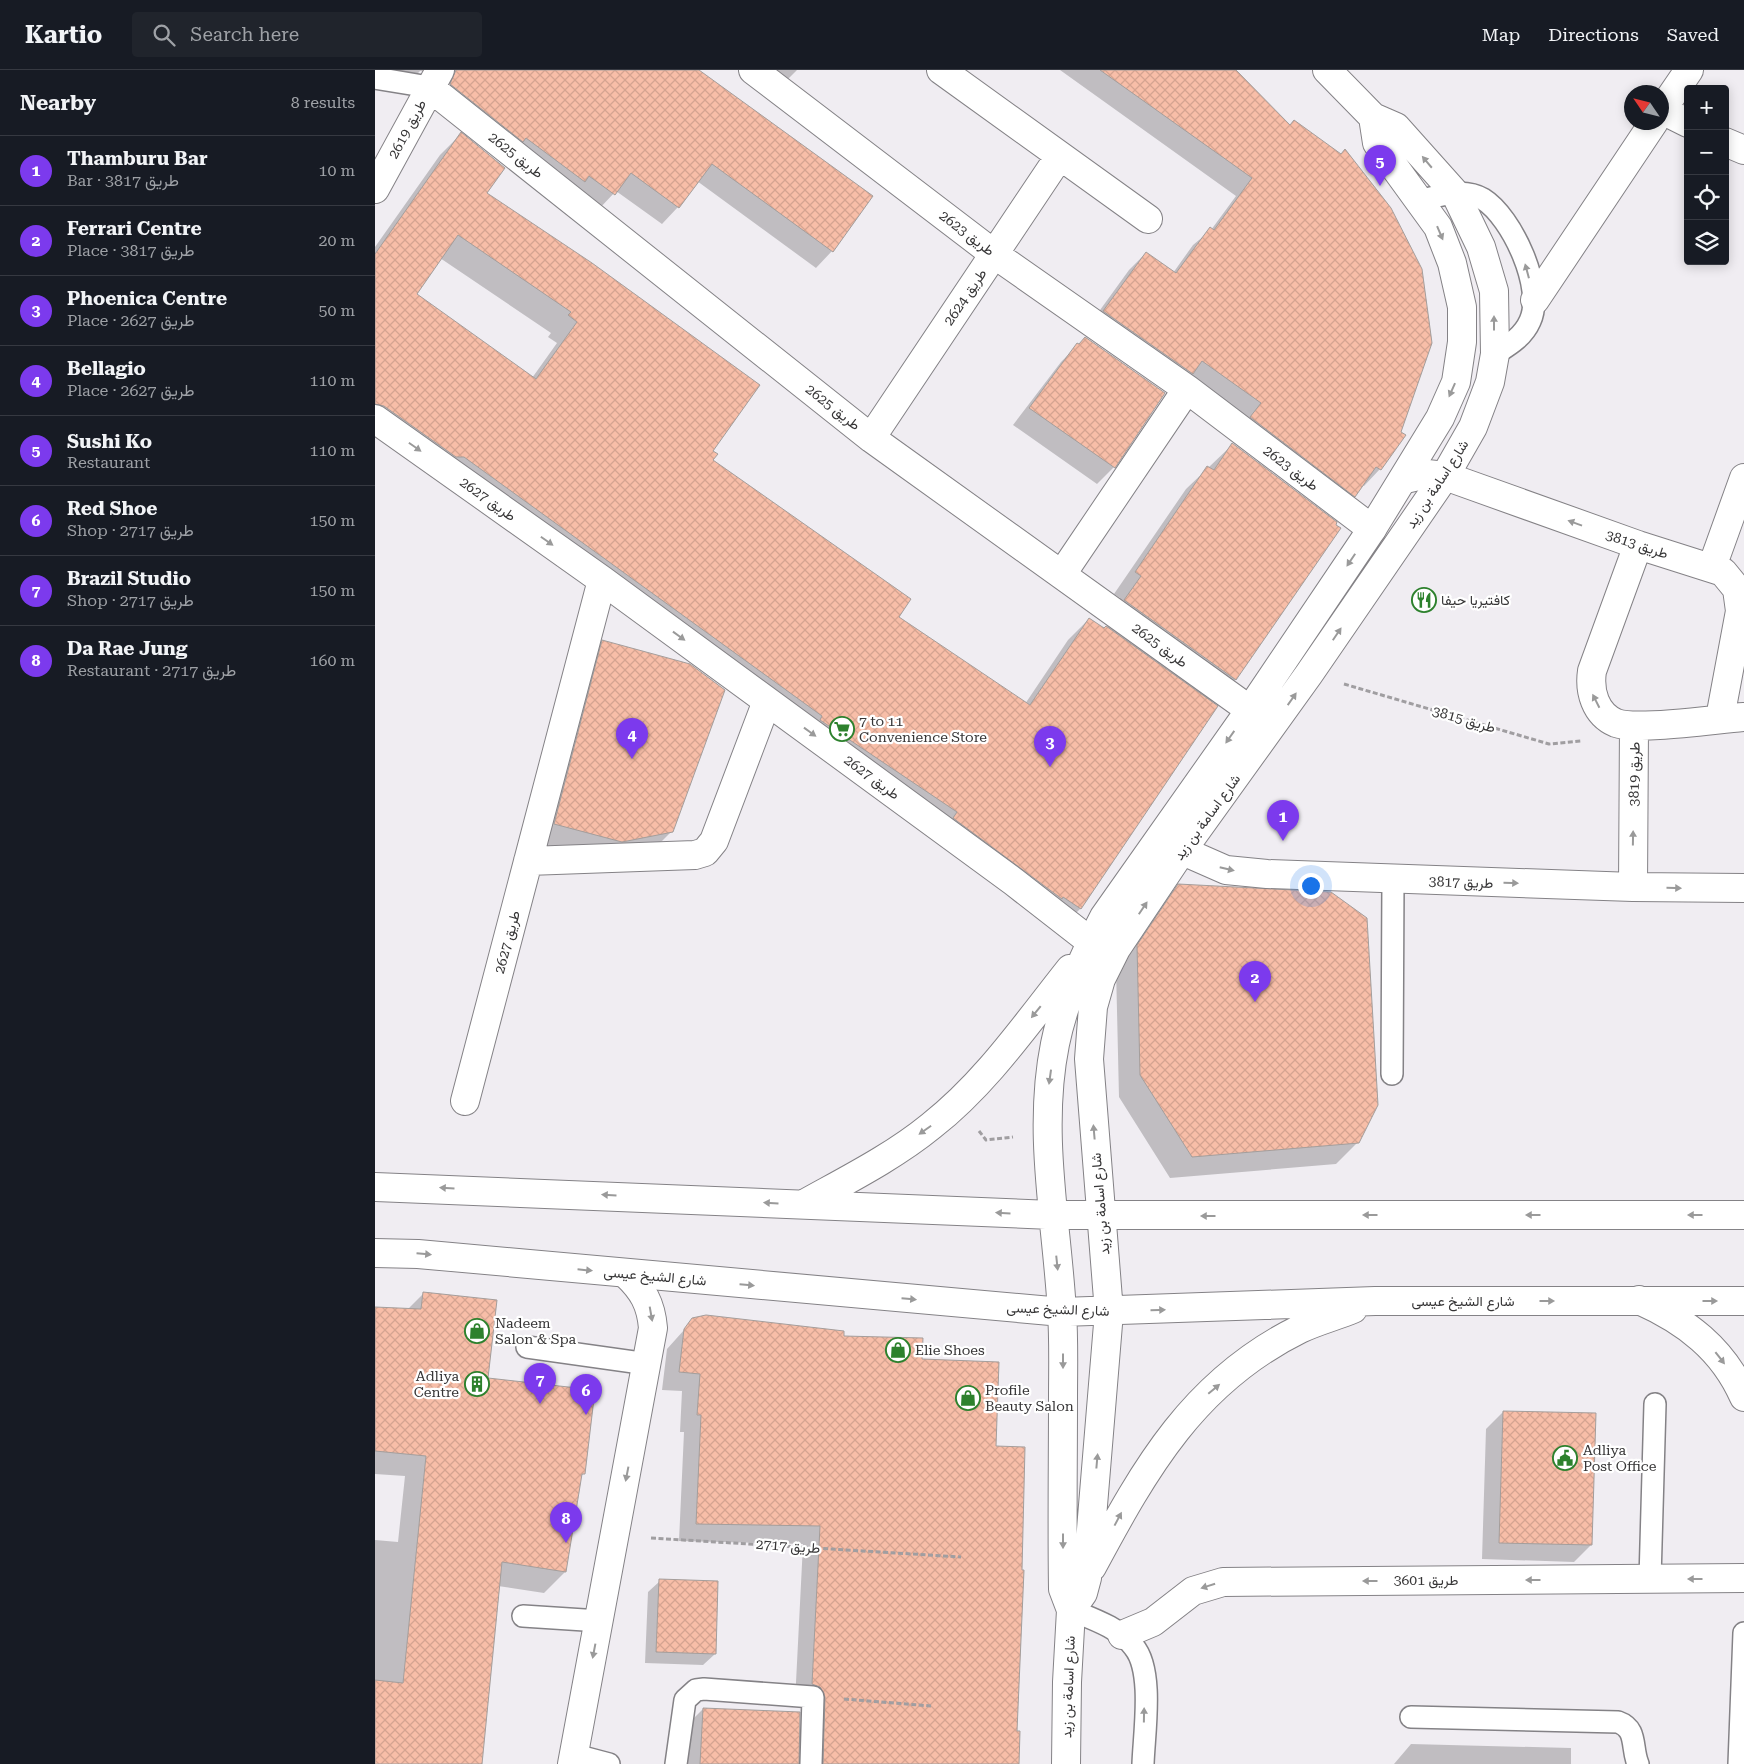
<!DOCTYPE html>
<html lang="en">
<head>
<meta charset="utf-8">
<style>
  body { margin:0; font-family:"Roboto Serif",Vazirmatn,serif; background:#20242c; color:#f1f3f6 }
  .controls { position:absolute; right:15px; top:15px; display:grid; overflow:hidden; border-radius:5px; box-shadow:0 2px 12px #0003 }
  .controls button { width:45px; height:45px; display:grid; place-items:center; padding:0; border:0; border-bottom:1px solid #363941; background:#171b24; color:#f1f3f6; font:25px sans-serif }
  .compass { position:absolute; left:1249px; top:15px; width:45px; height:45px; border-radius:50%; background:#171b24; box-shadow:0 2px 12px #0003; rotate:305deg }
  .you { position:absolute; left:935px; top:815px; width:18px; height:18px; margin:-12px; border:4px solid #fff; border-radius:50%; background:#1a73e8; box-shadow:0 0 0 8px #1a73e833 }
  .badge { display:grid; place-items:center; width:32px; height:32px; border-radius:50%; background:#7c3aed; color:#fff; font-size:16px; font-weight:700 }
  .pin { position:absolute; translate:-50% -41px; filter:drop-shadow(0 1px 2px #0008) }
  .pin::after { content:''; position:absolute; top:26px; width:18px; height:15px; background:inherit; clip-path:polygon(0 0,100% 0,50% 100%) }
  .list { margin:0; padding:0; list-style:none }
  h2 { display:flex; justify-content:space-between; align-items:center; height:65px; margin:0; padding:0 20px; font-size:21px }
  h2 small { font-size:16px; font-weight:400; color:#9ea1a6 }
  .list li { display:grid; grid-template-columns:32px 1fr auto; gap:15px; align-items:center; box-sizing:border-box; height:70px; padding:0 20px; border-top:1px solid #363941 }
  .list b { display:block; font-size:19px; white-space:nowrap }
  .list p { margin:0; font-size:16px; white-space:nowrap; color:#9ea1a6 }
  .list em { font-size:16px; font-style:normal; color:#9ea1a6 }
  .icon { flex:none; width:28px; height:28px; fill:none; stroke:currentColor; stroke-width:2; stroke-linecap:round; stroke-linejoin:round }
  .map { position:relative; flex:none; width:1369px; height:1694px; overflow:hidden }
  header { display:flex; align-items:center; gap:30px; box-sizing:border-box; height:70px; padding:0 25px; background:#171b24; border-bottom:1px solid #363941 }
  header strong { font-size:24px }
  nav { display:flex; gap:28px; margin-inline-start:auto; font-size:18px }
  .search { width:350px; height:45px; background:#20242c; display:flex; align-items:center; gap:12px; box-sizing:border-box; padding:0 18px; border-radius:5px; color:#9ea1a6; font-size:19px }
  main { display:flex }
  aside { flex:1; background:#171b24 }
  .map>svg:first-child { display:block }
</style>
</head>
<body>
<header>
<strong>Kartio</strong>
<div class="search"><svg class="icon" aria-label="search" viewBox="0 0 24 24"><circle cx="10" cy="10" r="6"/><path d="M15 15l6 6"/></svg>Search here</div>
<nav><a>Map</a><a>Directions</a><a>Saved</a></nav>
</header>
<main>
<aside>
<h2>Nearby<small>8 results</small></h2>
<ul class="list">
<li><span class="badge">1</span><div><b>Thamburu Bar</b><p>Bar · طريق 3817</p></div><em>10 m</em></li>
<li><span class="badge">2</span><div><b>Ferrari Centre</b><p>Place · طريق 3817</p></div><em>20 m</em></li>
<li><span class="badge">3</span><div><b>Phoenica Centre</b><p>Place · طريق 2627</p></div><em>50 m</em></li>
<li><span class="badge">4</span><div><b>Bellagio</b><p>Place · طريق 2627</p></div><em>110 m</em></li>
<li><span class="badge">5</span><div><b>Sushi Ko</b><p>Restaurant</p></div><em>110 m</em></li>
<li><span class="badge">6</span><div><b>Red Shoe</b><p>Shop · طريق 2717</p></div><em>150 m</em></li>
<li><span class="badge">7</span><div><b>Brazil Studio</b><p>Shop · طريق 2717</p></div><em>150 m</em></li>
<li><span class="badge">8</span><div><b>Da Rae Jung</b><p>Restaurant · طريق 2717</p></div><em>160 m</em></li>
</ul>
</aside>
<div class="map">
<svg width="1369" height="1694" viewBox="0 0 1369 1694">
  <defs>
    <pattern id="building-cross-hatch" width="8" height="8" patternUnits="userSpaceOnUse" patternTransform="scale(1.25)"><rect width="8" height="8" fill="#f8bea8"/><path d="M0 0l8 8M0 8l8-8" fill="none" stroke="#d5a491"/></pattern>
  </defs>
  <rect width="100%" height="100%" fill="#f0edf2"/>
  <path fill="#0003" fill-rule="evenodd" d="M0,0h322l135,181 -16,17 -119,-87 -19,26 -16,17 -46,-33 -18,19 -167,-137 -11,-2 -17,18z
    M395,0h27l-11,11z
    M685,0h175l145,399 -16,17 -2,-1 -24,27 -251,-184 42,-58 17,-17 27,20 20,-28 18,-15 25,-34z
    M86,64l25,59 225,258 1,10 185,156 128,87 43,-64 21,-21 15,10 4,-3 -5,-4 17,-24 -6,-4 72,-105 46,-44 107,83 -104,152 -24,23 5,4 -136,202 -21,21 -17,-13 -2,2 -239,-182 -426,-301v-189l65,-92zM65,188l111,75 -3,4 9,6 -25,35 -117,-83z
    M703,275l86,48 -50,74 -17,17 -84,-59 48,-63z
    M228,571l69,190 -22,22 -51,10 -66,-18 48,-182z
    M804,815l179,257 -22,22 -166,14 -51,-81 -3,-129 41,-61z
    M48,1224l64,85 96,95 -3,3 -15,95 -21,21 -46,-7 -18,178h-105v-224l23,2 7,-66 -30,-2v-166l32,2z
    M318,1250l150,17 78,23 74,88 23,316h-211l-5,-59 -7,-3 8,-158 -124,-3 5,-109h-4l2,-41 -20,-1 5,-41z
    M1128,1342l88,133 -17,17 -92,-3 4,-130z
    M285,1511l55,73 -12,11 -58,-2 3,-71z
    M328,1639l94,55h-113l1,-37z
    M1036,1674l160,4v16h-177z"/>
  <path fill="url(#building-cross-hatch)" stroke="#a49e9c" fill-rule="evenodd" d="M81,0h243l174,126 -40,56 -121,-88 -33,44 -48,-35 -16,22 -26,-19 -4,6 -59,-44 -3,4 -73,-58z
    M725,0h136l54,55 4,-5 47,34 4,-5 46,59 31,61 10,74 -31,89 5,3 -25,35 -5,-3 -21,30 -105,-80 11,-14 -59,-42 -9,13 -90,-63 43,-59 30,21 34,-46 4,3 38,-52z
    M86,62l44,36 -18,25 105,70 168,122 -47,66 5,3 -5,6 198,139 -12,18 131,88 59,-87 15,10 2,-2 112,80 -137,203 -18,-12 -1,2 -109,-81 4,-6 -137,-92 2,-4 -358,-259h-8l-72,-51 -9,-2v-150zM83,165l113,77 -3,3 9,7 -41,57 -119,-85z
    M710,267l80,56 -50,75 -86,-60 48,-65 2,1z
    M857,373l105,79 -1,3 5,3 -105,152 -112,-80 17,-24 -6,-4 72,-106 7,4z
    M227,570l88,24 35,26 -52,142 -51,10 -68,-18z
    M803,814l153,8 36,26 11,187 -19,38 -167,14 -52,-82 -3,-130z
    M48,1222l74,8 -9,78 107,12 -10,84h-3l-16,98 -64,-10 -20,202h-107v-84l28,3 23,-227 -51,-5v-144l46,2z
    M331,1245l138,16v5l79,2 -1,21 77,3 -3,84 29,1 -3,123h2l-7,161h3l-1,33h-196l2,-67 -5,-10 -8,-3 8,-158 -124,-2 5,-109h-4l3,-41 -21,-2 5,-43 8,-11z
    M1128,1341l93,2 -4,132 -93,-2z
    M284,1509l59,2 -2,73 -60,-2z
    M328,1638l97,4 -1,52h-99z"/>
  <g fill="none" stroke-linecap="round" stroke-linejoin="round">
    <defs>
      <path id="lane" d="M0,8l54,9
        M1045,131c19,-6 45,-13 63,-2 29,18 62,90 47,122 -7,16 -21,24 -35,33
        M1017,1004l1,-194
        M152,1277l121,17
        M1275,1509l5,-175
        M696,1540c22,9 49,18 63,37 20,24 10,86 9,117
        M148,1546l77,5
        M1036,1647l207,5c20,7 13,26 20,42
        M200,1685l34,9
        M301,1694l9,-64 11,-10 8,-1 109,8 -2,67
        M1364,1694l5,-131"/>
      <path id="street" d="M378,0l241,184 193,135 185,140
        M566,0l207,149
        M54,17l442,351 379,272 20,11
        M1287,40l26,13
        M1286,41l28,-41
        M1350,72l19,8
        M0,119l65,-119
        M1160,230l119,-178
        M0,349l227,161 412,302 77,60
        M496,368l188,-281
        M1030,409l22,-5 18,2 193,69 85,27 14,17 3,22 -20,107
        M1263,475l-46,126c-3,20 3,43 24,52 22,8 100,-4 128,-6
        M1337,497l32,-89
        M687,504l125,-185
        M785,771l66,29 41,4 366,13 111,1
        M153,791l167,-6 10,-3 9,-11 53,-140
        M1258,817l1,-161
        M90,1031l137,-521
        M1264,1230c47,21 84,49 105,97
        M747,1565l31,-13 40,-31 30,-9 521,-4
        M197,1694l81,-436c-2,-24 -10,-38 -27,-54"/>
      <path id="secondary" d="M0,1117l677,28h692
        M429,1134c43,-24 89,-47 127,-78 55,-43 96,-103 139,-157
        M0,1183l43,1 644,58 313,-11h369
        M717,1497c53,-99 102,-186 208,-238 17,-8 36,-13 53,-20
        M696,1540l12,-17 4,-15 22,-266 -20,-253 4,-52 8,-28 15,-30 65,-97 128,-178 136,-198 28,-49 17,-45 5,-28 -1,-63 -13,-44 -26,-54 -59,-66 -23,-10 -46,-47
        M691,1694l1,-82 4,-72 -8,-21c-1,-63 0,-127 0,-190 0,-29 1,-58 -1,-87 -5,-89 -25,-179 -7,-268 9,-44 28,-87 49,-127l146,-207 122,-181 68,-111 16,-36 6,-40v-35l-10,-44 -14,-36 -61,-84 -4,-26"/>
    </defs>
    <use href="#lane" stroke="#848286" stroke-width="24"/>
    <use href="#street" stroke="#848286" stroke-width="30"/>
    <use href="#secondary" stroke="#848286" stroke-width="30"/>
    <path stroke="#a09ea1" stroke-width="3" stroke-dasharray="5 2.5" stroke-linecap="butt" d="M969,614l205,60 32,-3
      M604,1061l7,9 27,-3
      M276,1468l310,19
      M469,1629l87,7"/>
    <use href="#lane" stroke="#fff" stroke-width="21"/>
    <use href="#street" stroke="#fff" stroke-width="28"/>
    <use href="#secondary" stroke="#fff" stroke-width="28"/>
  </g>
  <defs><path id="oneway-solid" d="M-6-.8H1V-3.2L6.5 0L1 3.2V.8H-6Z" transform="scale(1.25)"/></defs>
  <g fill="#9a9a9a">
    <use href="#oneway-solid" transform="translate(1052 92) rotate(-130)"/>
    <use href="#oneway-solid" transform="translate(1065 163) rotate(67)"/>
    <use href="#oneway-solid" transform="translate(1152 201) rotate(-105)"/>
    <use href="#oneway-solid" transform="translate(1119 253) rotate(-90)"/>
    <use href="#oneway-solid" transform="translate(1077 320) rotate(114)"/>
    <use href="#oneway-solid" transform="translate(40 377) rotate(35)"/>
    <use href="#oneway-solid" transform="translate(1200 453) rotate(-160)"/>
    <use href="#oneway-solid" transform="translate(172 471) rotate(35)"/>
    <use href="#oneway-solid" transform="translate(976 490) rotate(124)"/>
    <use href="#oneway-solid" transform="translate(962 564) rotate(-56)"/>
    <use href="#oneway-solid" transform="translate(304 566) rotate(36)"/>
    <use href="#oneway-solid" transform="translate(917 629) rotate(-55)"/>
    <use href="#oneway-solid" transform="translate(1221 631) rotate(-117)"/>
    <use href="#oneway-solid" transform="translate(435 662) rotate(36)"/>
    <use href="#oneway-solid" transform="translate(855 667) rotate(125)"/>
    <use href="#oneway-solid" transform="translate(1258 768) rotate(-89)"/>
    <use href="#oneway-solid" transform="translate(852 799) rotate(13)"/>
    <use href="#oneway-solid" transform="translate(1136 813) rotate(2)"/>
    <use href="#oneway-solid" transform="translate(1299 818) rotate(1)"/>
    <use href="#oneway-solid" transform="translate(768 838) rotate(-56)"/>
    <use href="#oneway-solid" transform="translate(661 942) rotate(129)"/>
    <use href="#oneway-solid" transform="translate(675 1007) rotate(98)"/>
    <use href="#oneway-solid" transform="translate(550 1060) rotate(145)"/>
    <use href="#oneway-solid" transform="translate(719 1062) rotate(-95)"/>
    <use href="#oneway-solid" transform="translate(72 1118) rotate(-177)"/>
    <use href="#oneway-solid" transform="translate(234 1125) rotate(-177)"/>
    <use href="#oneway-solid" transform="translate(396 1133) rotate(-177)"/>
    <use href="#oneway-solid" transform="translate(628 1143) rotate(-177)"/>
    <use href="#oneway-solid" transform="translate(995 1145) rotate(180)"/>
    <use href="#oneway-solid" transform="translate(1158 1145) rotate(180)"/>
    <use href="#oneway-solid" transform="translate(1320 1145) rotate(180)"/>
    <use href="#oneway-solid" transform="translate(833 1146) rotate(180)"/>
    <use href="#oneway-solid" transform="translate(49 1184) rotate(5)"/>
    <use href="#oneway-solid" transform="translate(682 1193) rotate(84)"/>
    <use href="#oneway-solid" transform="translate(210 1200) rotate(6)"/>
    <use href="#oneway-solid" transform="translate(372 1215) rotate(5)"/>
    <use href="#oneway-solid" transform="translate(534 1229) rotate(5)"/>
    <use href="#oneway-solid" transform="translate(1172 1231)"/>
    <use href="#oneway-solid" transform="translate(1335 1231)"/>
    <use href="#oneway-solid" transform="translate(783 1240) rotate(-2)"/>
    <use href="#oneway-solid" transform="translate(276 1244) rotate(80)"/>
    <use href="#oneway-solid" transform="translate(1345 1288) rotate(52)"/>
    <use href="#oneway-solid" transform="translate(688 1291) rotate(90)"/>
    <use href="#oneway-solid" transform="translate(839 1319) rotate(-40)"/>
    <use href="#oneway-solid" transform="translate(722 1391) rotate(-85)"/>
    <use href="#oneway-solid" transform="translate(252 1404) rotate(101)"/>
    <use href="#oneway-solid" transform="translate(743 1449) rotate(-62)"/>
    <use href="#oneway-solid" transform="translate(688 1471) rotate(90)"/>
    <use href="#oneway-solid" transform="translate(1320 1509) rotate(180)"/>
    <use href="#oneway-solid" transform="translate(1158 1510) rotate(180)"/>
    <use href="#oneway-solid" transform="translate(995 1511) rotate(180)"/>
    <use href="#oneway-solid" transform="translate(833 1516) rotate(162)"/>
    <use href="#oneway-solid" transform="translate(219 1581) rotate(101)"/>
    <use href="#oneway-solid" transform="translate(769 1645) rotate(-89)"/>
  </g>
  <defs>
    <symbol id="restaurant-ring" viewBox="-11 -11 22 22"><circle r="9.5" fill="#fff" stroke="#2d812d" stroke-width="1.5"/><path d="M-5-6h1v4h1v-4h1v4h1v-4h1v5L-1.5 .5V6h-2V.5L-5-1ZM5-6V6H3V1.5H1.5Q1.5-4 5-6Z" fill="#2d812d"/></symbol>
    <symbol id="supermarket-ring" viewBox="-11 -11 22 22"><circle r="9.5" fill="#fff" stroke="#2d812d" stroke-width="1.5"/><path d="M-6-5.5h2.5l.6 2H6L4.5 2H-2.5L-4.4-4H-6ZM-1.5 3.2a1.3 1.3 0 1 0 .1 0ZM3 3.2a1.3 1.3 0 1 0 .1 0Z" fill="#2d812d"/></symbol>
    <symbol id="shop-ring" viewBox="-11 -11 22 22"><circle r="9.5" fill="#fff" stroke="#2d812d" stroke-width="1.5"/><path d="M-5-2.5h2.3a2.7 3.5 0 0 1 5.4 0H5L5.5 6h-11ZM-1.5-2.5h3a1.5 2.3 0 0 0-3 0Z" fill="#2d812d"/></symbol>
    <symbol id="building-ring" viewBox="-11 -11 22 22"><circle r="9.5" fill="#fff" stroke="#2d812d" stroke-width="1.5"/><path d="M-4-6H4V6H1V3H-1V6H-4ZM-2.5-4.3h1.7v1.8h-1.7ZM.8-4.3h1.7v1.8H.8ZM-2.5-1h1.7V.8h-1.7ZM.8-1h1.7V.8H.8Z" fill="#2d812d"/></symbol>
    <symbol id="civic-ring" viewBox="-11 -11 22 22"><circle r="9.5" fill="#fff" stroke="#2d812d" stroke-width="1.5"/><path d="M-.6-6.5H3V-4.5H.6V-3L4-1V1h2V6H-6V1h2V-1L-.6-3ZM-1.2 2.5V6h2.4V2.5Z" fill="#2d812d"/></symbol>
  </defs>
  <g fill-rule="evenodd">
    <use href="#restaurant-ring" x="1035" y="516" width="28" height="28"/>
    <use href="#supermarket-ring" x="453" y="645" width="28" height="28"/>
    <use href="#shop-ring" x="88" y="1247" width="28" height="28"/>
    <use href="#shop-ring" x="509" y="1266" width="28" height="28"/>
    <use href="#building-ring" x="88" y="1300" width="28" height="28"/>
    <use href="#shop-ring" x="579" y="1314" width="28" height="28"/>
    <use href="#civic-ring" x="1176" y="1374" width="28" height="28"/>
  </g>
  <g text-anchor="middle" stroke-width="4.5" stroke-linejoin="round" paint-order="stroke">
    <g font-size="14" fill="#363536" stroke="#fff">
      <text transform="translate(32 59) rotate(-62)" y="5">طريق 2619</text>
      <text transform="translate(141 85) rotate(38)" y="5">طريق 2625</text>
      <text transform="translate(592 163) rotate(37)" y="5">طريق 2623</text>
      <text transform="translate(590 227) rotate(-56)" y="5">طريق 2624</text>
      <text transform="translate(458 337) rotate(38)" y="5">طريق 2625</text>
      <text transform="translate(916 398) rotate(37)" y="5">طريق 2623</text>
      <text transform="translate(1062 414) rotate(-57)" y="5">شارع اسامة بن زيد</text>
      <text transform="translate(113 429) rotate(35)" y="5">طريق 2627</text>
      <text transform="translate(1262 474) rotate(18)" y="5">طريق 3813</text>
      <text transform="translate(785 575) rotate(36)" y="5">طريق 2625</text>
      <text transform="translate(1089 649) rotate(16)" y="5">طريق 3815</text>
      <text transform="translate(1259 704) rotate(-89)" y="5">طريق 3819</text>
      <text transform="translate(497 707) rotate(36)" y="5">طريق 2627</text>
      <text transform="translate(832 747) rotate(-54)" y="5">شارع اسامة بن زيد</text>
      <text transform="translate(1086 812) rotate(2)" y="5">طريق 3817</text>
      <text transform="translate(132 872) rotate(-75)" y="5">طريق 2627</text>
      <text transform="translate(725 1134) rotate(-95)" y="5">شارع اسامة بن زيد</text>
      <text transform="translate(280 1206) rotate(5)" y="5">شارع الشيخ عيسى</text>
      <text x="1088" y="1236">شارع الشيخ عيسى</text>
      <text transform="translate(683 1239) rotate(2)" y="5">شارع الشيخ عيسى</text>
      <text transform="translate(413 1476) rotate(4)" y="5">طريق 2717</text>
      <text x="1051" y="1515">طريق 3601</text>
      <text transform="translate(693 1617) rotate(-88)" y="5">شارع اسامة بن زيد</text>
    </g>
    <g font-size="14" fill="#363536" stroke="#fff" text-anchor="start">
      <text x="1066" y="535">كافتيريا حيفا</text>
      <text x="484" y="656">7 to 11<tspan x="484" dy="16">Convenience Store</tspan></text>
      <text x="120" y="1258">Nadeem<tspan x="120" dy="16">Salon &amp; Spa</tspan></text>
      <text x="540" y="1285">Elie Shoes</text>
      <text x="84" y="1311" text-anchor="end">Adliya<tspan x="84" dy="16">Centre</tspan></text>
      <text x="610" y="1325">Profile<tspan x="610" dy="16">Beauty Salon</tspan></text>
      <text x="1208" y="1385">Adliya<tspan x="1208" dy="16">Post Office</tspan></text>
    </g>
  </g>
</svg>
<div class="controls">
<button>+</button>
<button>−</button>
<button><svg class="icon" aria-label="locate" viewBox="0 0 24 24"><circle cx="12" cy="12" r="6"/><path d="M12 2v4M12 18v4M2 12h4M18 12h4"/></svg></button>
<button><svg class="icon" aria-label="layers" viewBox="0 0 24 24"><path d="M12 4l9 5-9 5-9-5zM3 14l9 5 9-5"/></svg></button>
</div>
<svg class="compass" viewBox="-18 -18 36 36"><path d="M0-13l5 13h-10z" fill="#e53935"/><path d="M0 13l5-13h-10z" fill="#9ea1a6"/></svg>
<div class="you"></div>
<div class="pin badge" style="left:908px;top:771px">1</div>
<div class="pin badge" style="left:880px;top:932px">2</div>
<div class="pin badge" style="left:675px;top:697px">3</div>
<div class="pin badge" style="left:257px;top:689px">4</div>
<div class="pin badge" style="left:1005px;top:116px">5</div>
<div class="pin badge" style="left:211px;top:1345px">6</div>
<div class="pin badge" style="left:165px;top:1334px">7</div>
<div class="pin badge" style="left:191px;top:1473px">8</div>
</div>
</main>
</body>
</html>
